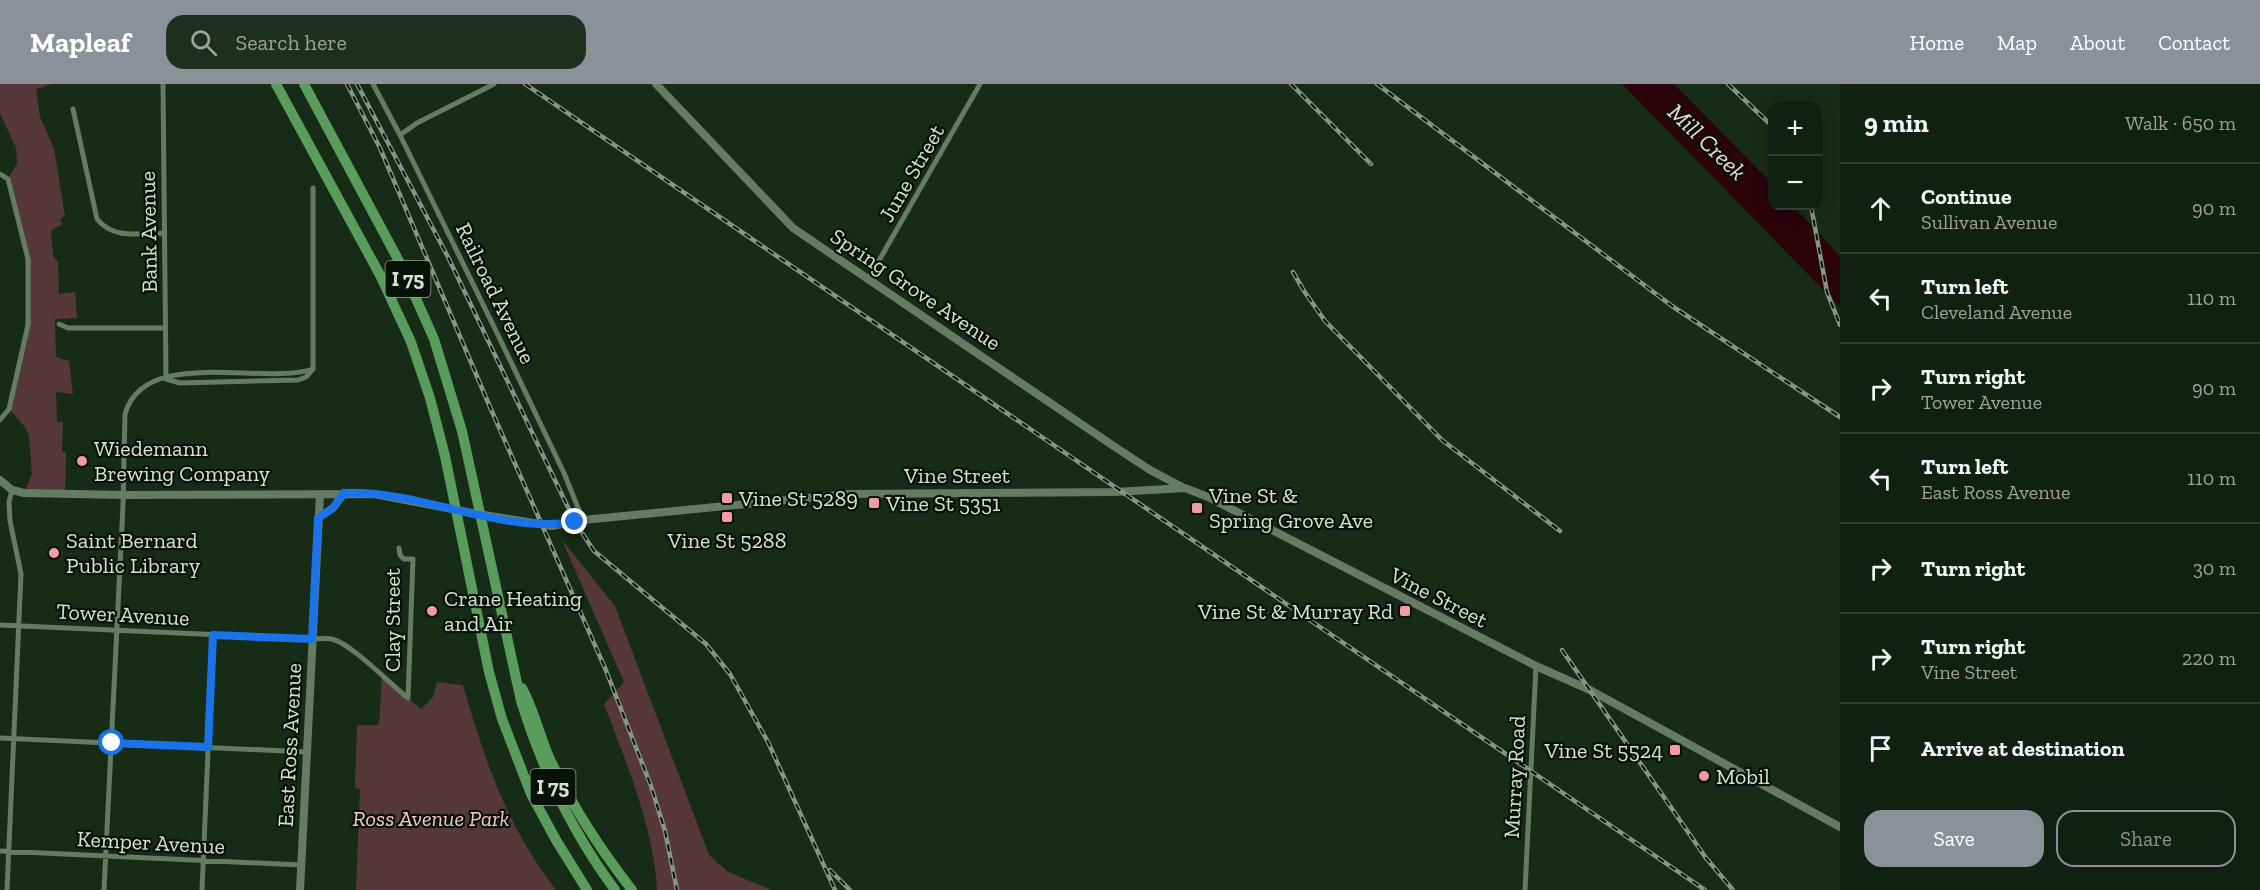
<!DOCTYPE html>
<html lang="en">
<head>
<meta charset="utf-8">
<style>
  body { margin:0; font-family:"Zilla Slab",serif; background:#1e2e1f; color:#f1f3f6 }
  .controls { position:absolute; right:18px; top:18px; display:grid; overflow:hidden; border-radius:12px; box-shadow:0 3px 15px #0003 }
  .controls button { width:54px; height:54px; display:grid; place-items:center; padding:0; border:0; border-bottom:2px solid #303e31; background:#112111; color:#f1f3f6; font:30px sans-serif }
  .stop { position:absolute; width:18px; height:18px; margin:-14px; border:4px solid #1a73e8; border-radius:50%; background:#fff }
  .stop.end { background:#1a73e8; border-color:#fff; box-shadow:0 2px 6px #0008 }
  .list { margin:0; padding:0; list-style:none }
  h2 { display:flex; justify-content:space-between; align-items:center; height:78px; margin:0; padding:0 24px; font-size:26px }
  h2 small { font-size:20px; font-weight:400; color:#9ca39f }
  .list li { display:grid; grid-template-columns:39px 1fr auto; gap:18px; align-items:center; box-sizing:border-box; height:90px; padding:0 24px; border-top:2px solid #303e31 }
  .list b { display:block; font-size:22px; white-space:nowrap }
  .list p { margin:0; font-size:20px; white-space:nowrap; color:#9ca39f }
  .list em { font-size:20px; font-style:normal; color:#9ca39f }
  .actions { display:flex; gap:12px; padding:18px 24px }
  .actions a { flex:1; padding:14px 0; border:2px solid #8c9099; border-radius:18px; text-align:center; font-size:21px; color:#8c9099 }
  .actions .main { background:#8c9099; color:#fff }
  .icon { flex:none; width:33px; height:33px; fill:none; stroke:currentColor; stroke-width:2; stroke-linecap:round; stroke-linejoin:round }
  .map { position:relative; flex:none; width:1840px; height:806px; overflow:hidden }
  header { display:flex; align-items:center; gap:36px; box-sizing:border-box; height:84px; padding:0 30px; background:#8c9099; color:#fff }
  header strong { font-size:28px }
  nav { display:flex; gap:33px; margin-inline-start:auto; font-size:21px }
  .search { width:420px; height:54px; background:#1e2e1f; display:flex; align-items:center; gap:15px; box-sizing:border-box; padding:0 21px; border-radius:18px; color:#9ca39f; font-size:22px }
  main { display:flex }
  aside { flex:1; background:#112111 }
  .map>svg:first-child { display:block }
</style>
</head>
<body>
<header>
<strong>Mapleaf</strong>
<div class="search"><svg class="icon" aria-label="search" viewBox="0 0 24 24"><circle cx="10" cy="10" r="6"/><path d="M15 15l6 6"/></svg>Search here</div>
<nav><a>Home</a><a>Map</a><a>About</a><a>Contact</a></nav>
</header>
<main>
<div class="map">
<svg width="1840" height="806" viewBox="0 0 1840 806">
  <rect width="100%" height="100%" fill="#172c17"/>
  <path fill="#56383c" d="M0,0h52l-16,5 4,28 14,32 11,67 -5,3 2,6 -11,5 2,25 5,8 1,31 16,-2 2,26 -22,1 1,38 13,4 4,33 -17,-2 1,30h6l-1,30h4l-1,43 -41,-2 8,-19 -3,-38 -4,-9 -16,-18 17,-72 2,-68 -20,-90 9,-16 -1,-15 -16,-35z
    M562,456l53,66 94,249 19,17 44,18h-115c-3,-62 -31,-128 -53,-186l20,-22z
    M382,593l39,32 12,-12 4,-15 26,3c22,76 44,142 93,205h-200l4,-101 -5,-1 2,-63h22z"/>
  <path fill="#2a030d" d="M1622,0h52l98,100v22h21l47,50v51z"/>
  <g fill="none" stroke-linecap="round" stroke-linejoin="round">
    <path stroke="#657c64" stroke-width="5" d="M163,0l3,295
      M373,0l27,51 98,200 66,138 19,47
      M73,25l24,110c17,21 42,14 67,14
      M400,51l17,-12 77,-39
      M0,90l8,5 20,80v66l-19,84 -9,11
      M869,194l111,-194
      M59,240l9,4h97
      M313,285v-181
      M166,295l14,4 118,-3 8,-3 6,-7
      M399,464l1,7 4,4h9l-5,139
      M0,541l312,14c7,0 13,-1 20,0 20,5 58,45 76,59
      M0,654l307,14
      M0,767l301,14
      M7,806l14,-316 -11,-53 -1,-19 3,-12
      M104,806l19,-385 2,-91c19,-68 137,-28 188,-45
      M202,806l11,-255
      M1525,806l11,-224"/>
    <path stroke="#657c64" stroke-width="8" d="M656,0l137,144 319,217 38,25 34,18
      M0,396l12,10 12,3 99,2 251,-1 104,20 74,12 31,-6 265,-26 267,-2 70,-4 23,9 328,169 54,24 250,137
      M318,434l15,-10 11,-15
      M300,806l20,-395"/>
    <path stroke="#5a9c5b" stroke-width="10" d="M276,0l104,191 31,67 19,56 15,58 44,216 13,47 29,75 25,46 31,50
      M304,0l97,181 33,74 28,92 59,270c21,68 51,131 94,189
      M522,604c12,22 17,46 27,69 22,47 51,92 83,133"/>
    <defs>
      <path id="rail" d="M347,0l33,64 110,259 115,261 46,118 14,45 12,59
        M357,0l91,173 127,265 19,29 112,93 24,30 38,68 67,148
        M525,0l1180,806
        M1291,0l80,80
        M1377,0l295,222 168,111
        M1728,0l44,42
        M1811,122l16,86 13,33
        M1293,188l11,19 21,30 117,119 118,91
        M1562,566l144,208 27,32
        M830,786l20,20"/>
    </defs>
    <use href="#rail" stroke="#869685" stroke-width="4.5"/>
    <use href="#rail" stroke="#091209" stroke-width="2" stroke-dasharray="7" stroke-linecap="butt"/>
  </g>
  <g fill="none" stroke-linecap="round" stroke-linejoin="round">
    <path stroke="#1a73e8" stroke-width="8" d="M112,659l96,4 5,-112 99,4 6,-121 15,-10 11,-15c78,-3 155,41 231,29"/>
  </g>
  <g fill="#f39aa8" stroke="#091209" stroke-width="2">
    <circle cx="82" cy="377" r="6"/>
    <rect x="721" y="408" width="12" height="12" rx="3"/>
    <rect x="868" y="413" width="12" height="12" rx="3"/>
    <rect x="1191" y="418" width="12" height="12" rx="3"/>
    <rect x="721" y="427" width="12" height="12" rx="3"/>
    <circle cx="54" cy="469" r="6"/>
    <circle cx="432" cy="527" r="6"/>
    <rect x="1399" y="521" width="12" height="12" rx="3"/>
    <rect x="1669" y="660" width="12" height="12" rx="3"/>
    <circle cx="1704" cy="692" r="6"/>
  </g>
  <g text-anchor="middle" stroke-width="4.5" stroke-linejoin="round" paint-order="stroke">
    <g fill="#091209" stroke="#98a497" stroke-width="1.5">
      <rect x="385.5" y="177" width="45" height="36" rx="4.5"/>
      <rect x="530.5" y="685" width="45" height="36" rx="4.5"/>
    </g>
    <g font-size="21" font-weight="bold" fill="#d5e2d4">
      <text x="408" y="202">I 75</text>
      <text x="553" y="710">I 75</text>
    </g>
    <g font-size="22" fill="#d5e2d4" stroke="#091209">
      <text transform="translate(911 89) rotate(-60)" y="8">June Street</text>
      <text transform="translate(148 148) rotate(-91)" y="8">Bank Avenue</text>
      <text transform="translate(916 205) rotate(34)" y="8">Spring Grove Avenue</text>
      <text transform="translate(496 209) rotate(64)" y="8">Railroad Avenue</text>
      <text x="957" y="399">Vine Street</text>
      <text transform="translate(1439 513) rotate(27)" y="8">Vine Street</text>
      <text transform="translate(123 530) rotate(3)" y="8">Tower Avenue</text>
      <text transform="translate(392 536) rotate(-90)" y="8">Clay Street</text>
      <text transform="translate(289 661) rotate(-87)" y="8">East Ross Avenue</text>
      <text transform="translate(1514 693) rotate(-87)" y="8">Murray Road</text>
      <text transform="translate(151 758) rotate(3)" y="8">Kemper Avenue</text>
    </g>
    <g font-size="22" fill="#d5e2d4" stroke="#091209" text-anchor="start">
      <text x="94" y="372">Wiedemann<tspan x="94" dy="25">Brewing Company</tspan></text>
      <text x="1209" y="419">Vine St &amp;<tspan x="1209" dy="25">Spring Grove Ave</tspan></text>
      <text x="739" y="422">Vine St 5289</text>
      <text x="886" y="427">Vine St 5351</text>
      <text x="66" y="464">Saint Bernard<tspan x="66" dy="25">Public Library</tspan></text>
      <text x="727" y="464" text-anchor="middle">Vine St 5288</text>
      <text x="444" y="522">Crane Heating<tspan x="444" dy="25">and Air</tspan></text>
      <text x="1393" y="535" text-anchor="end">Vine St &amp; Murray Rd</text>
      <text x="1663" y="674" text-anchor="end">Vine St 5524</text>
      <text x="1716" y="700">Mobil</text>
    </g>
    <g font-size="22" font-style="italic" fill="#f9c6cd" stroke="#091209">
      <text x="431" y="742">Ross Avenue Park</text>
    </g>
    <g font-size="24" font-style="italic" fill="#f7d5d9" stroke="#091209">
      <text transform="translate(1707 58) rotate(44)" y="8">Mill Creek</text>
    </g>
  </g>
</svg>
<div class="controls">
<button>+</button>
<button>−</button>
</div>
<div class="stop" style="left:112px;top:659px"></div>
<div class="stop end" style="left:575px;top:438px"></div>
</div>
<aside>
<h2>9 min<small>Walk · 650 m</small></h2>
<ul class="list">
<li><svg class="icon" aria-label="ahead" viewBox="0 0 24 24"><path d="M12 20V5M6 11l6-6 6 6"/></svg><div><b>Continue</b><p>Sullivan Avenue</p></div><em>90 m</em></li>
<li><svg class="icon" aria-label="left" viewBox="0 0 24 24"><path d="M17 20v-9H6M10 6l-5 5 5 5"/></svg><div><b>Turn left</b><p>Cleveland Avenue</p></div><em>110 m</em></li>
<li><svg class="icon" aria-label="right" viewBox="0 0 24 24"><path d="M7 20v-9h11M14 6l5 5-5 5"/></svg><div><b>Turn right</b><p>Tower Avenue</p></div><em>90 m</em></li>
<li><svg class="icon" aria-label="left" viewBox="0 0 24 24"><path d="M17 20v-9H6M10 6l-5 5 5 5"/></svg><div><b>Turn left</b><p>East Ross Avenue</p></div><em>110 m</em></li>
<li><svg class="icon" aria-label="right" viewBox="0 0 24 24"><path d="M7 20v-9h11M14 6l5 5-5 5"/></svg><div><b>Turn right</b></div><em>30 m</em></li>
<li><svg class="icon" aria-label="right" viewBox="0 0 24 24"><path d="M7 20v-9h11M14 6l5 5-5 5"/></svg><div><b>Turn right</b><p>Vine Street</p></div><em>220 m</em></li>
<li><svg class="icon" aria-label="arrive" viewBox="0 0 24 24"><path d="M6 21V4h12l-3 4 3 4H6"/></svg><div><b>Arrive at destination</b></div></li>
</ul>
<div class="actions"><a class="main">Save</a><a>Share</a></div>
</aside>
</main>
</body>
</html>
